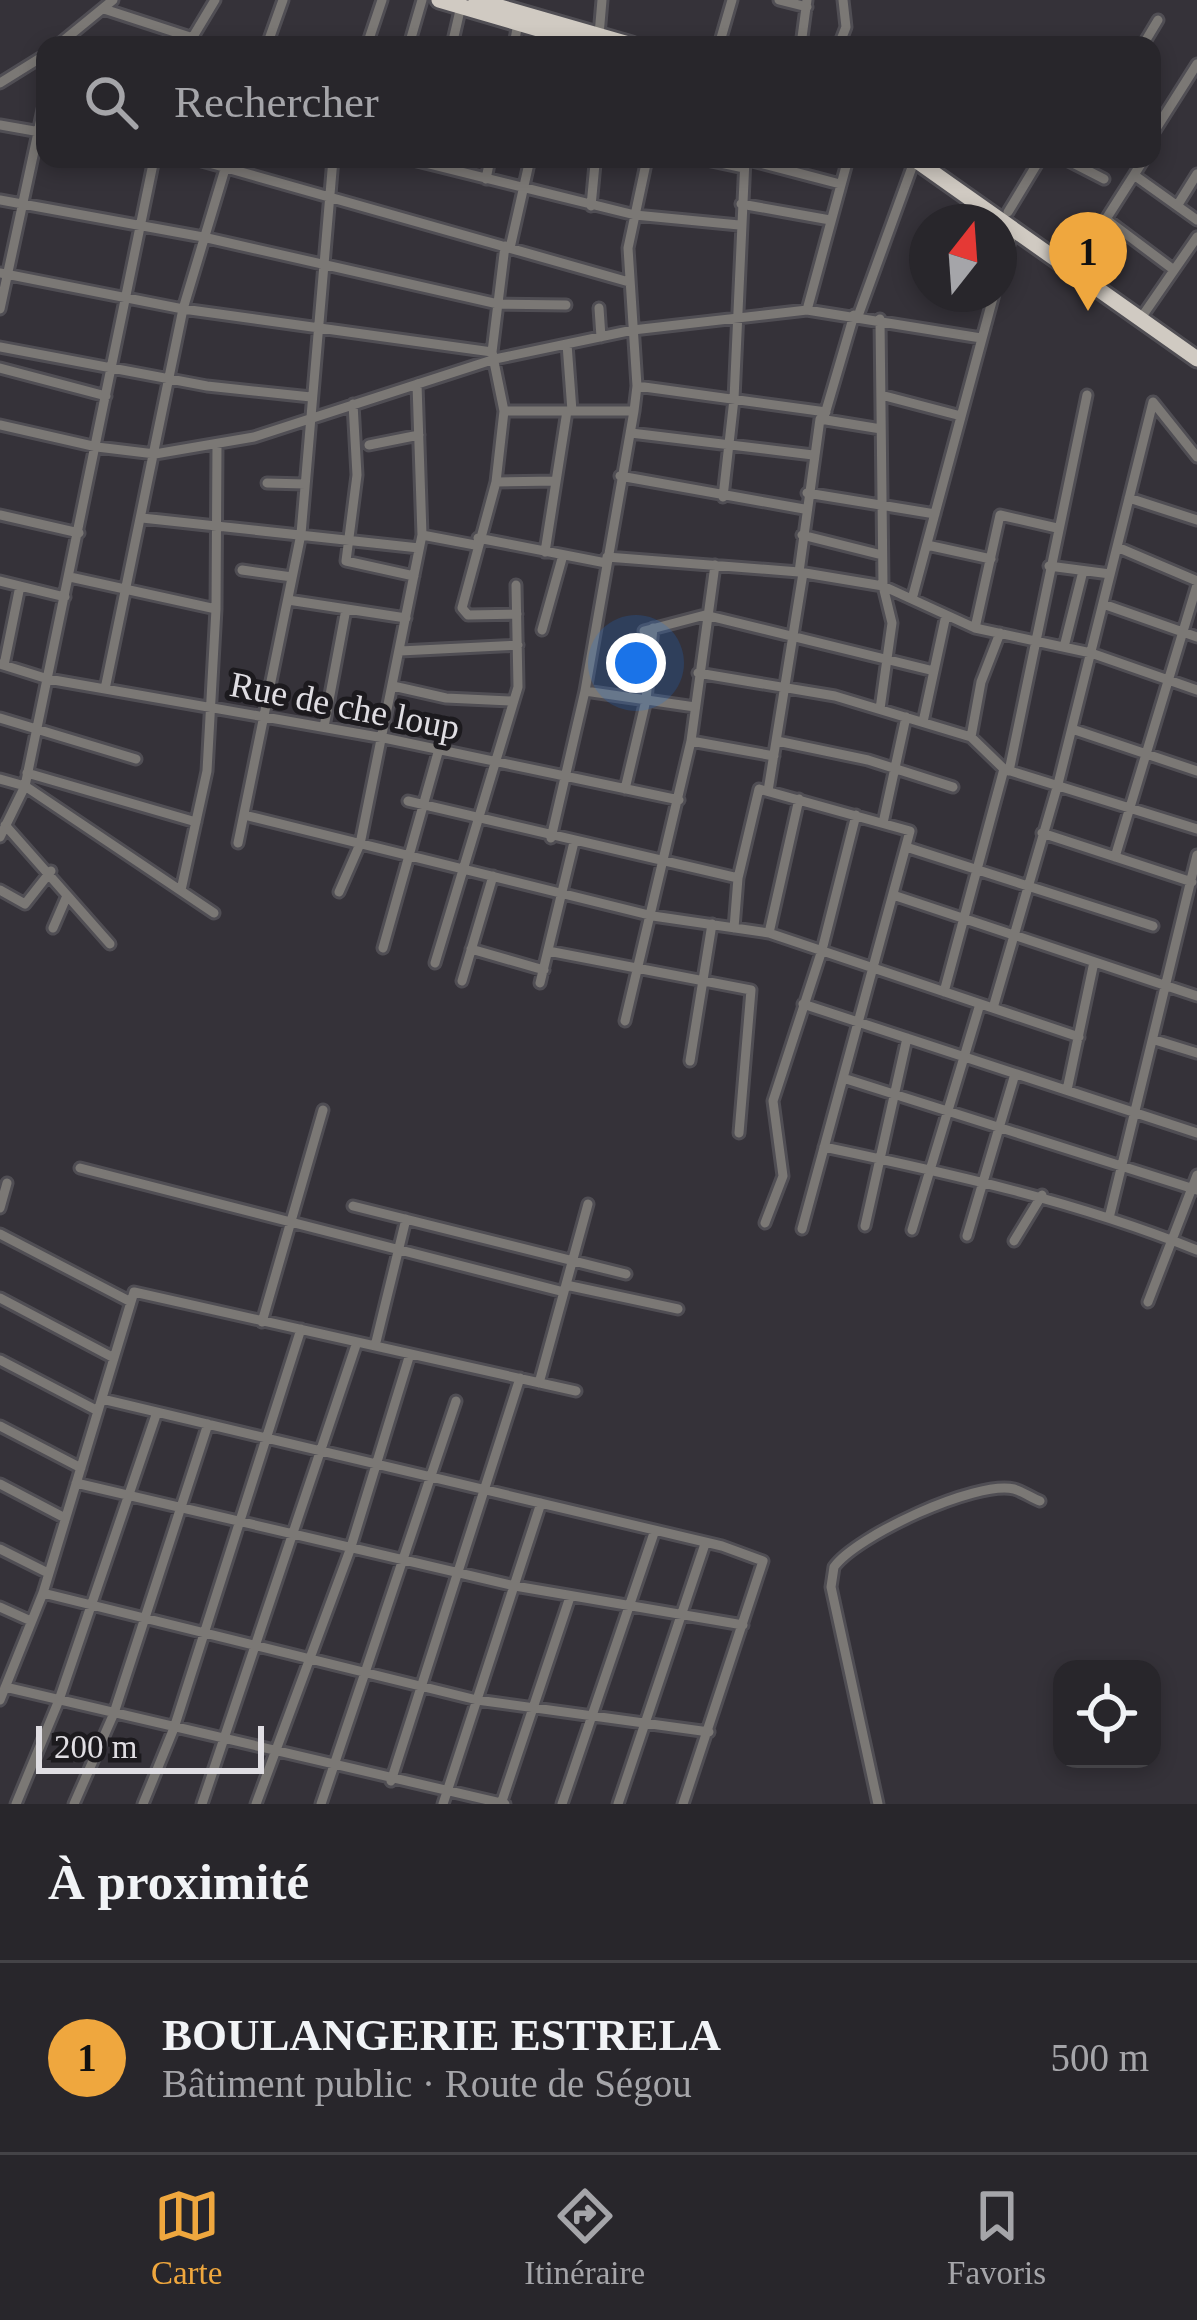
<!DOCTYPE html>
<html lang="fr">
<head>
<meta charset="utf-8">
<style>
  body { margin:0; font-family:Georgia,serif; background:#343237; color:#f1f3f6 }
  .controls { position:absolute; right:36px; bottom:36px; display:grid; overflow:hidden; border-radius:24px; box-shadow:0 6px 18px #0003 }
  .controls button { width:108px; height:108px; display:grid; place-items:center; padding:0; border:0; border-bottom:3px solid #444347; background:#28262b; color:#f1f3f6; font:60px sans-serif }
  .compass { position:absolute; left:909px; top:204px; width:108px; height:108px; border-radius:50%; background:#28262b; box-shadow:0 6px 18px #0003; rotate:17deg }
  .scale { position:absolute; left:36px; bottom:30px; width:228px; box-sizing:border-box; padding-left:12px; border:6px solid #e0dee3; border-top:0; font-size:33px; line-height:42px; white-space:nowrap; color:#e0dee3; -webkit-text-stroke:9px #1c1a1e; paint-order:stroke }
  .you { position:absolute; left:636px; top:663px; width:42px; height:42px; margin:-30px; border:9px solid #fff; border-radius:50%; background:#1a73e8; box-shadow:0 0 0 18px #1a73e833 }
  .badge { display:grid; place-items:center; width:78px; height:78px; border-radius:50%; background:#efa73e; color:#111; font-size:39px; font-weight:700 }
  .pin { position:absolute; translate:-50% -99px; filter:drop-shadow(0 3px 6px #0008) }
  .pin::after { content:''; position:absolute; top:63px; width:42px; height:36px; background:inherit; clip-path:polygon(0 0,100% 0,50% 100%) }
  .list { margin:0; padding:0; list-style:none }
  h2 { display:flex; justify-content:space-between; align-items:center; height:156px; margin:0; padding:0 48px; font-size:51px }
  h2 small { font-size:39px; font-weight:400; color:#a5a5a9 }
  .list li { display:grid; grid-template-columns:78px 1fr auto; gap:36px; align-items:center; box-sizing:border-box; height:192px; padding:0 48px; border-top:3px solid #444347 }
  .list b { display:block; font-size:45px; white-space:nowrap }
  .list p { margin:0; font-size:39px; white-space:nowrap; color:#a5a5a9 }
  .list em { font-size:39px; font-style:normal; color:#a5a5a9 }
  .icon { flex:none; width:66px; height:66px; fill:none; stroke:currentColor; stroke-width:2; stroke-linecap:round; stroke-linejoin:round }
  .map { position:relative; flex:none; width:1197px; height:1804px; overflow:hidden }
  .search { position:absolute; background:#28262b; box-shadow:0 6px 18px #0003; left:36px; right:36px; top:36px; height:132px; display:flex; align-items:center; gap:30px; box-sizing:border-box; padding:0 42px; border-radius:24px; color:#a5a5a9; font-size:45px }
  .sheet { height:348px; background:#28262b }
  nav { display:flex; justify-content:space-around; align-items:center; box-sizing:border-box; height:168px; border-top:3px solid #444347; background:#28262b; font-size:33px; color:#a5a5a9 }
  nav a { display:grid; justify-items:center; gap:6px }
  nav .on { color:#efa73e }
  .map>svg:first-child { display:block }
</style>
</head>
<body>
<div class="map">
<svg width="1197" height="1804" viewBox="0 0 1197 1804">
  <rect width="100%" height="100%" fill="#353239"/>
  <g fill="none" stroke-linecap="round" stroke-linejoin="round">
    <defs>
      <path id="minor" d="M779,0l28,7
        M104,9l86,28
        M599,35l3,-35
        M58,45l55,-45
        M188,45l27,-45
        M267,45l16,-45
        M367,45l15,-45
        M409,45l13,-45
        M452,45l9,-39
        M514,45l4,-22
        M719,45l13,-45
        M801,45l6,-45
        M839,45l7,-18 -3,-27
        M1143,45l15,-25
        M0,83l45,-28
        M0,125l40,7
        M1152,135l45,-71
        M1152,144v2
        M195,159l434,123
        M409,159l226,56 104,10
        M702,159l42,9
        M745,159l95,25
        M1065,159l39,20
        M1144,159l-10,16 63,45
        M486,179l4,-20
        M0,200l203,37 295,67 68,1
        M741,204l89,16
        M591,206l4,-42
        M1177,206l20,-32
        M1008,212l32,-53
        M1106,219l68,51
        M505,246l-13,106 12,59 -8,71 -34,126 6,7 49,-1
        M510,248l20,-89
        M1078,263l56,-88
        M0,273l183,36 309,43
        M999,278l15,-50
        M599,308l2,29
        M0,309l45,-209
        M807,310l41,-151
        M858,316l57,-157
        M1141,318l56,-81
        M567,344l5,67
        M0,347l207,39 104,11
        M0,368l106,28
        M637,386l189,26
        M881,395l80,21
        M1153,402l44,55
        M353,404l4,71 -11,86 68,15
        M504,411h130
        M825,414l29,-99
        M0,425l97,22 58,7 99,-17 241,-78 138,-29 174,-20 174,28
        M631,433l182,22
        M369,445l50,-10
        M620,476l184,33
        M496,482l60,-1
        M267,483l38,1
        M807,493l128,21
        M723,497l11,-98 11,-240
        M1129,498l68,22
        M0,515l79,18
        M142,518l277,30
        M422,535l53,10
        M802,535l80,20
        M478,538l128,25
        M927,545l64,14
        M1117,547l80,34
        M545,552l22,-141
        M607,557l192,15 84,14 92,42 116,25 106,37
        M1049,566l61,8
        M242,570l50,7
        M799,572l21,-153 61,10
        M70,577l146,32
        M0,581l65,16
        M912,599l82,-305
        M288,600l118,18
        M1103,604l94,33
        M975,628l25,-113 57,13
        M542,630l21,-75
        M644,631l61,-16 229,56
        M1064,647l19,-76
        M400,651l118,-6
        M0,664l48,15 336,59 295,62
        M4,665l16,-79
        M698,673l137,23 136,41 33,32 193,60
        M393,686l53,12 65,3
        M105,689l78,-380 45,-150
        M585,691l110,16
        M880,709l12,-86 -9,-37 -3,-267
        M0,718l136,41
        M923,722l23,-107
        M324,727l22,-118
        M1072,729l125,42
        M971,737l10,-55 19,-49
        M691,741l83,15
        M777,741l91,19 85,27
        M1009,771l78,-376
        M27,773l169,49
        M0,779l25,7 189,127
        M625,789l21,-89 7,-72
        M768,791l35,-218
        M408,801l330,77
        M244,815l409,101 116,17 310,104
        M883,823l23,-106
        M5,825l105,119
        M1042,833l150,49
        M0,837l25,-51 129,-627
        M551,838l34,-147 49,-280 3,-25 -9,-138 19,-89
        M238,843l63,-309 32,-375
        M906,847l247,79
        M1115,857l82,-272
        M0,890l25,14 26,-33
        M181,890l26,-119 9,-162 1,-165
        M339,892l21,-48 62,-309 -5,-151
        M893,895l304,101
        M53,928l13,-30
        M734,928l4,-50 21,-89 151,42 -108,398
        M769,933l30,-134
        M383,948l56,-199
        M471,949l73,21
        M548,951l203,39 -12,143
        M435,963l83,-276 -2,-102
        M462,981l31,-105
        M540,983l34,-141
        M944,992l60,-223
        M803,1004l394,129
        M993,1008l65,-224 95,-382
        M625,1021l66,-280 24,-176
        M1155,1040l42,13
        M690,1061l22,-137
        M843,1078l354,112
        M1067,1090l27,-128
        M824,1147c128,27 251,54 373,103
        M80,1168l484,124
        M353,1206l273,68
        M0,1208l7,-25
        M1110,1214l87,-359
        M765,1223l18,-47 -10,-75 49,-151 34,-135
        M865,1226l42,-188
        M912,1230l68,-226
        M0,1234l131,68
        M967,1236l48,-162
        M1014,1241l28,-46
        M566,1285l112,24
        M0,1298l114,60
        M1148,1302l49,-127
        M262,1322l61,-212
        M375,1346l31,-127
        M0,1360l98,51
        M539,1383l49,-179
        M102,1399l620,147 41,15 -80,243
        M0,1426l81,42
        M76,1483l439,103 228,39
        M0,1484l65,34
        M0,1549l48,24
        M43,1593l434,107 232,32
        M0,1607l31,14
        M5,1687l500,117
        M0,1700l43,-107 91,-301 442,99
        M391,1781l129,-403
        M16,1804l43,-104 98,-288
        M74,1804l40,-91 94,-289
        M143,1804l31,-76 127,-399
        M202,1804l155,-462
        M256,1804l94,-254 60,-196
        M321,1804l135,-403
        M443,1804l98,-301
        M501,1804l69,-207
        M562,1804l93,-274
        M618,1804l87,-260
        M878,1804l-47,-217 3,-20c22,-31 142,-87 180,-78 8,2 18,9 26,12"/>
      <path id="trunk" d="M439,0l154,45
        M476,0l156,45
        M914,159l283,200"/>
    </defs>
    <use href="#minor" stroke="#504e54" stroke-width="15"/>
    <use href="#trunk" stroke="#504e54" stroke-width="21"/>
    <use href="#minor" stroke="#7b7875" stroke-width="9"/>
    <use href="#trunk" stroke="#d0cac2" stroke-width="15"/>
  </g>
  <g text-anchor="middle" stroke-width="10" stroke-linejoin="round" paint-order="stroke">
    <g font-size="36" fill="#e0dee3" stroke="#1c1a1e">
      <text transform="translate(345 705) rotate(11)" y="13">Rue de che loup</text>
    </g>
  </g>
</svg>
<div class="controls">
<button><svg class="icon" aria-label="locate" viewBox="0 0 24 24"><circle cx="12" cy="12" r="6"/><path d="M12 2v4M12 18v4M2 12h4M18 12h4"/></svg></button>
</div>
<svg class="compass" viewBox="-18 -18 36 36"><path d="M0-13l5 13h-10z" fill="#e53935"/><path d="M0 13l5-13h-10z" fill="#a5a5a9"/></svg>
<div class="scale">200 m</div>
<div class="you"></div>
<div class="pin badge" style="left:1088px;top:311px">1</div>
<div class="search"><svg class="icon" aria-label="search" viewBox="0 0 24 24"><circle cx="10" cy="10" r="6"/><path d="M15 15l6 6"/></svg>Rechercher</div>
</div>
<section class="sheet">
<h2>À proximité<small></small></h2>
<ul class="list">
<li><span class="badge">1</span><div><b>BOULANGERIE ESTRELA</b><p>Bâtiment public · Route de Ségou</p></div><em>500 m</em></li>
</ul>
</section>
<nav>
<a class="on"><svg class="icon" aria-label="map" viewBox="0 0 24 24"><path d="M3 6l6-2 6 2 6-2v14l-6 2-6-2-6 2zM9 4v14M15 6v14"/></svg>Carte</a>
<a><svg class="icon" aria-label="directions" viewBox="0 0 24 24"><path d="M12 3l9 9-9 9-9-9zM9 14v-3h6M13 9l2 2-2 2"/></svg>Itinéraire</a>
<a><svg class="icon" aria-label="saved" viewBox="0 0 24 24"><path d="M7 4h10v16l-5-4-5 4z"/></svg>Favoris</a>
</nav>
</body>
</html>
